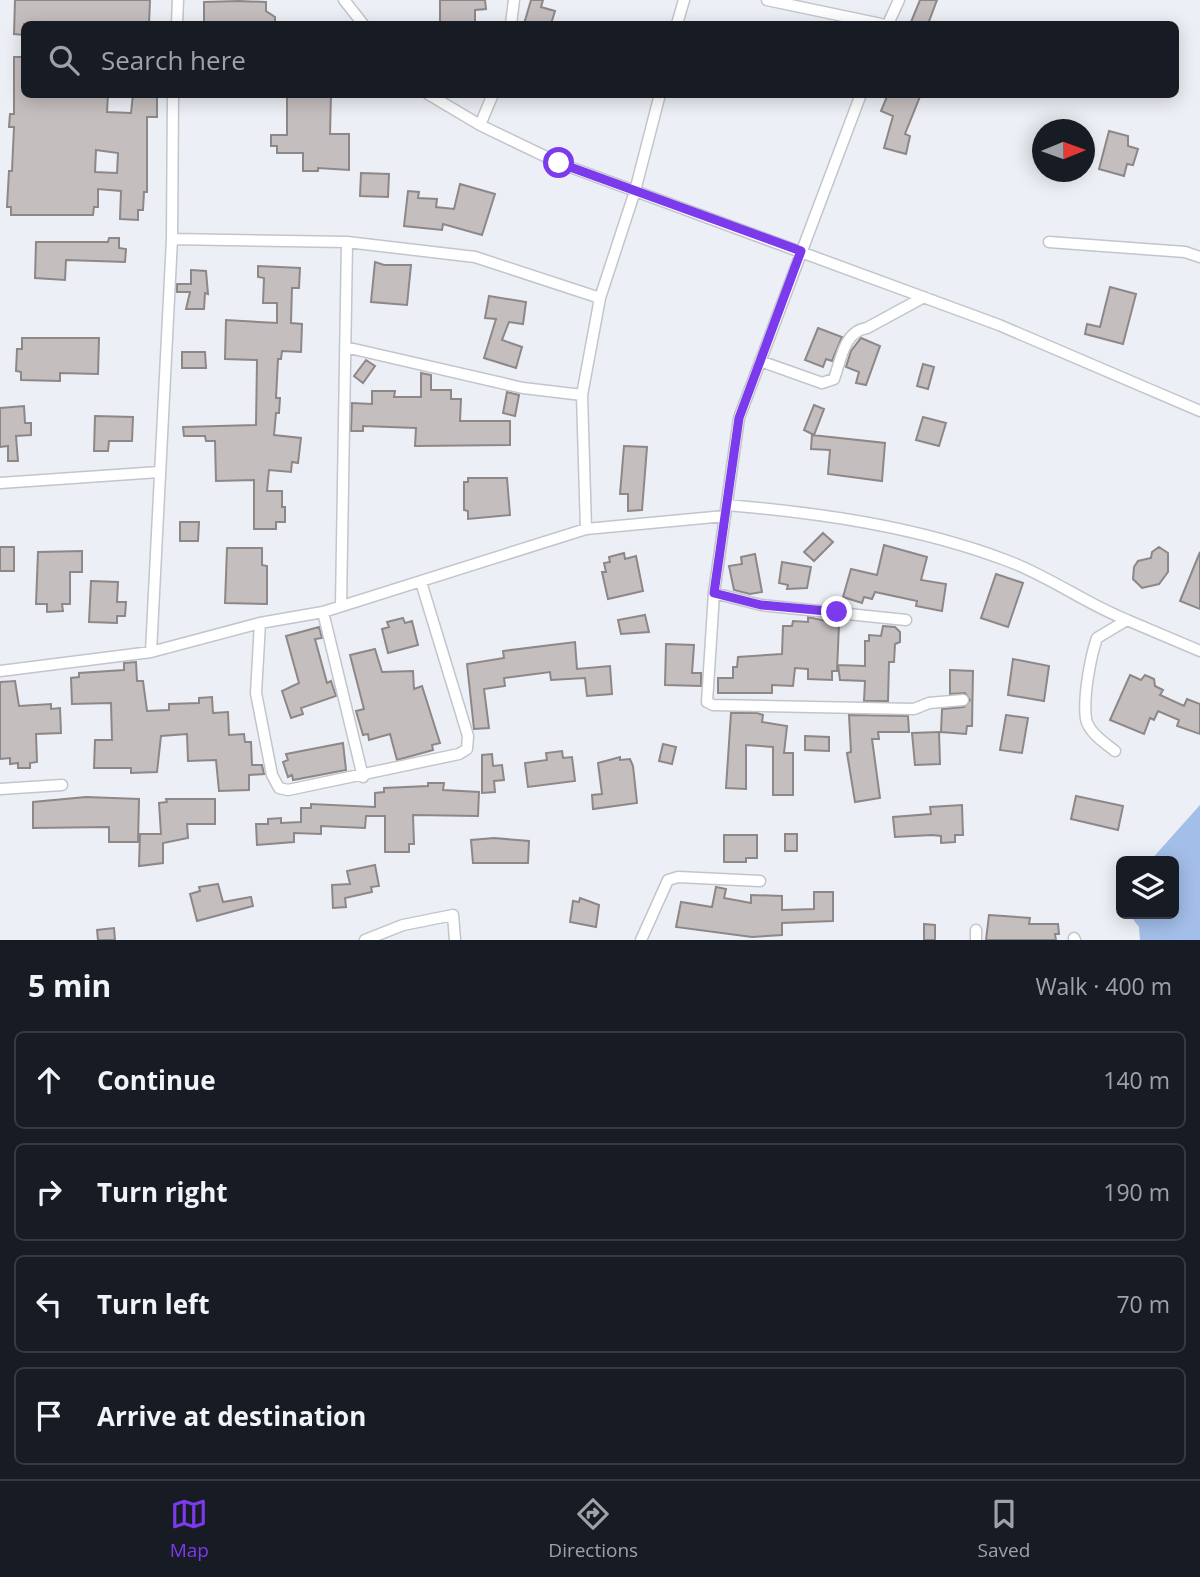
<!DOCTYPE html>
<html lang="en">
<head>
<meta charset="utf-8">
<style>
  body { margin:0; font-family:"Open Sans",sans-serif; background:#242831; color:#f1f3f6 }
  .controls { position:absolute; right:21px; bottom:21px; display:grid; overflow:hidden; border-radius:10px; box-shadow:0 4px 18px #0003 }
  .controls button { width:63px; height:63px; display:grid; place-items:center; padding:0; border:0; border-bottom:2px solid #363941; background:#171b24; color:#f1f3f6; font:35px sans-serif }
  .compass { position:absolute; left:1032px; top:119px; width:63px; height:63px; border-radius:50%; background:#171b24; box-shadow:0 4px 18px #0003; rotate:89deg }
  .stop { position:absolute; width:21px; height:21px; margin:-16px; border:5px solid #7c3aed; border-radius:50%; background:#fff }
  .stop.end { background:#7c3aed; border-color:#fff; box-shadow:0 2px 7px #0008 }
  .list { margin:0; padding:0; list-style:none }
  h2 { display:flex; justify-content:space-between; align-items:center; height:91px; margin:0; padding:0 28px; font-size:30px }
  h2 small { font-size:23px; font-weight:400; color:#9ea1a6 }
  .list li { display:grid; grid-template-columns:46px 1fr auto; gap:21px; align-items:center; box-sizing:border-box; height:98px; margin:0 14px 14px; padding:0 14px; border:2px solid #363941; border-radius:10px }
  .list b { display:block; font-size:26px; white-space:nowrap }
  .list em { font-size:23px; font-style:normal; color:#9ea1a6 }
  .icon { flex:none; width:38px; height:38px; fill:none; stroke:currentColor; stroke-width:2; stroke-linecap:round; stroke-linejoin:round }
  .map { position:relative; flex:none; width:1200px; height:940px; overflow:hidden }
  .search { position:absolute; background:#171b24; box-shadow:0 4px 18px #0003; left:21px; right:21px; top:21px; height:77px; display:flex; align-items:center; gap:18px; box-sizing:border-box; padding:0 24px; border-radius:10px; color:#9ea1a6; font-size:26px }
  .sheet { height:539px; background:#171b24 }
  nav { display:flex; justify-content:space-around; align-items:center; box-sizing:border-box; height:98px; border-top:2px solid #363941; background:#171b24; font-size:19px; color:#9ea1a6 }
  nav a { display:grid; justify-items:center; gap:4px }
  nav .on { color:#7c3aed }
  .map>svg:first-child { display:block }
</style>
</head>
<body>
<div class="map">
<svg width="1200" height="940" viewBox="0 0 1200 940">
  <rect width="100%" height="100%" fill="#eceff5"/>
  <path fill="#a3bee9" d="M1200,805v135h-60l-1,-13 -10,-13h45v-53h-24z"/>
  <path fill="#c5bebe" stroke="#8e8787" stroke-width="2" fill-rule="evenodd" d="M15,0h135l-1,24h-125v11l-10,-1z
    M440,0h45l1,9 -11,1v14h-35z
    M531,0h12l-2,7 14,4 -4,13h-27z
    M920,0h17l-9,24 -17,-2z
    M239,1l27,1v9l9,6v7l-71,-2v-20z
    M14,57h10v37h84l-1,18 24,1 2,-19h24v23h-10v75h-3l-1,18h-5v10l-18,-1 1,-28 -23,-2v18h-4l-1,8h-82v-8h-4l2,-36h3l2,-44h-5l1,-13h4zM96,150l22,3 -1,20 -22,-1z
    M303,94h28l-1,40h19v36l-31,-2v3h-15v-18h-26v-7h-6v-11h16v-38h16z
    M888,94h33l-16,40 5,2 -4,18 -22,-6 9,-32 -12,-5z
    M1109,131l19,5v10l10,3 -5,16 -6,-1 -3,12 -25,-7z
    M361,173l28,1 -1,23 -28,-1z
    M460,184l35,10 -13,41 -39,-11 -1,6 -38,-4 4,-35 11,1 -1,6 19,1 -1,8 18,2z
    M109,238h10v10l7,1 -1,13 -59,-2 -1,20 -30,-2 1,-36h72z
    M375,262l9,3h27l-4,40 -36,-3z
    M258,266l42,2 -1,20h-7l-1,35 11,1 -1,28 -19,-1 -1,8h-3l-2,39h4l-1,15h-3l-2,22 27,3 -3,25 -6,-1 -1,10 -22,-2 -2,21h15v16h3v15h-9v7h-22v-49l-38,1 -1,-40h-9l-1,-5h-21l-1,-9 73,-2 1,-65 -32,-1 1,-39 51,3v-20h-14l1,-25 -6,-1z
    M191,270l15,1 2,23 -3,-1 -1,16h-18l4,-17h-13v-8h14z
    M1110,287l26,7 -13,50 -38,-10 2,-10 13,3z
    M489,296l37,6 -3,22 -14,-2 -7,18 20,7 -6,21 -32,-10 12,-39 -11,-1z
    M818,328l24,9 -10,24 -6,-2 -3,8 -18,-7z
    M22,338h77l-1,36 -38,-1v8l-39,-1v-8l-5,-1 1,-22h5z
    M861,338l19,8 -14,39 -10,-2 3,-11 -13,-5 5,-16z
    M182,352h23l1,16h-24z
    M366,360l9,6 -12,17 -9,-7z
    M923,364l11,3 -6,22 -11,-3z
    M421,373l10,2v15h20v9h10l-1,22h50v24l-95,1 1,-18 -53,-2v5h-12l1,-28 20,1v-13h23l-1,6h27z
    M507,392l12,3 -4,21 -12,-3z
    M814,405l10,4 -10,26 -10,-5z
    M24,406l1,17h6v12l-15,1 2,25h-10v-15l-8,1v-39z
    M95,416l38,1 -1,24h-23l-1,10h-14z
    M923,417l23,6 -7,23 -23,-6z
    M812,435l73,8 -3,38 -54,-7 2,-24 -19,-1z
    M624,446l23,1 -5,63 -14,1v-17h-8z
    M468,478h39l3,37 -42,4v-8l-4,-1v-28h4z
    M180,522h19l-1,19h-18z
    M823,533l10,9 -19,19 -10,-9z
    M884,545l43,12 -6,23 25,4 -4,27 -26,-5 1,-5 -42,-9 -3,7 -8,-2 -2,6 -19,-6 8,-28 26,6z
    M0,547h14v24h-14z
    M1159,547l9,6v19l-9,12 -17,4 -9,-9 1,-12 4,-6 13,-3 1,-6z
    M227,548h35v17l5,1v38l-42,-1z
    M82,551v21h-12v32h-8l1,7 -16,1v-8h-11l2,-52z
    M1200,552v57l-20,-8z
    M624,553l1,6 11,-3 7,35 -35,8 -6,-27h4l-2,-9 6,-1 -1,-5z
    M755,554l7,38 -12,2 -16,-4 -5,-24 13,-2 -1,-7z
    M782,562l29,5 -4,21 -20,1 1,-4 -9,-2z
    M996,574l27,9 -15,44 -27,-9z
    M91,581l27,1 -1,20h9l-1,14h-8v7l-28,-1z
    M645,615l4,17 -28,2 -3,-14z
    M808,617l31,7 -2,47h-5v9l-24,-1v-10l-13,-1 -2,18 -21,-1v8h-54v-15h15v-11h4l1,-10 44,-3 1,-28h9l1,-5 15,1z
    M403,618l2,5 7,-2 6,24 -30,8 -6,-24 7,-2 -2,-5z
    M883,626l12,1 5,5v10l-5,2 -1,18h-5l-1,39h-24l1,-20 -25,-1 -2,-15 27,1v-25h4v-6l12,1z
    M319,627l3,11 -7,1 12,44 4,-2 5,15 -35,12 2,6 -12,4 -9,-27 17,-8 -13,-47z
    M575,642l2,27 33,-3 2,28 -25,2 -2,-18 -34,2 -1,-8 -46,6 1,8 -21,3 5,39 -15,1 -7,-65 37,-6 -1,-7z
    M666,644l28,1 -2,28h9v13l-36,-1z
    M375,649l7,23 31,-1 1,18 8,-3 18,57 -8,2 1,5 -36,10 -7,-26 -21,6 -1,-6 -5,1 -7,-24 8,-2 -14,-54z
    M1013,659l36,7 -5,35 -36,-6z
    M136,662l1,19h6l4,30 22,-1v-6l30,-1v-5l13,-1 1,16 15,-1 1,23 15,-1 1,8h6l1,23h10l2,9 -15,1v15l-30,1 -3,-31 -28,1 -1,-27 -26,2 -4,36 -26,1v-5h-37l1,-28h17l-1,-37 -39,1 -1,-26 8,-1v-4l45,-3v-7z
    M950,670l23,1 -1,55h-5l-1,8 -25,-2 1,-23 22,-2 6,-7 -5,-7 -15,1z
    M1130,675l11,5 4,-5 9,4 1,7 8,4 -3,5 24,11 3,-7 13,5v30l-23,-8 2,-6 -21,-9 -4,9 -4,-2 -6,16 -34,-14z
    M15,681l4,25 32,-2v5l9,-1 1,25 -25,1 1,28 -7,1v5h-12v-5l-8,1v-6l-10,1v-77z
    M731,713h26l6,2 -1,7 25,4 -3,27h9v42h-20v-48l-27,-2v44l-20,-1z
    M849,715l59,1 1,16h-31l1,7h-7l8,59 -25,4 -8,-49 4,-1z
    M1006,715l22,3 -6,35 -22,-3z
    M939,732l1,32 -25,1 -3,-32z
    M805,736l24,1v14l-24,-1z
    M343,743l3,27 -53,10 -1,-5 -4,2 -5,-15 5,-2 -2,-6z
    M663,744l13,3 -4,17 -13,-3z
    M562,751l1,7 9,-1 3,24 -47,6 -3,-24 22,-3 -1,-7z
    M492,754l1,12 9,-1 2,15 -10,1 1,11 -13,1v-38z
    M620,757v3l10,-1 3,7 4,37 -44,6 -1,-14 10,-1 -4,-31z
    M428,783h16l-1,7 36,2 -1,24 -65,-1 1,29h-5v8h-24v-36h-19l-1,12 -44,-2v8l-27,-1v9l-37,3 -1,-21h12v-5l13,-1v5l20,-1v-14h10v-4l64,3v-14l9,-1v-4l44,-2z
    M1076,796l47,10 -5,24 -47,-11z
    M86,797l53,2 -1,43h-29v-15l-76,1v-26z
    M166,799h49v25h-28l1,14 -25,5v20l-24,3 1,-32h21l-2,-31 8,-1z
    M962,805l1,30h-8v7l-14,1v-7l-9,-1 -37,2 -2,-20 38,-3 -1,-7z
    M785,834h12v17h-12z
    M724,835h33v23h-11v4h-22z
    M494,838l35,3 -1,22h-55l-2,-23z
    M375,865l4,21 -8,1 1,5 -27,6 1,9 -13,1 -1,-23 18,-1 -3,-13z
    M218,884l5,18 28,-5 2,9 -56,15 -7,-27 10,-3 -1,-4z
    M716,887l10,2 -2,9 27,5v-8l31,1v14l32,-1v-17h19v29l-51,2v12l-30,2 -76,-10 5,-25 31,5z
    M580,898l19,7 -3,22 -26,-5 3,-21 6,1z
    M989,915l41,3 -1,6h29l1,10h-4l1,6h-70z
    M924,924l11,1v15h-11z
    M114,928l1,12h-17l-1,-10z"/>
  <g fill="none" stroke-linecap="round" stroke-linejoin="round">
    <defs>
      <path id="street" d="M344,0l19,24
        M767,0l114,24
        M177,24l1,-24
        M511,24l3,-24
        M677,24l7,-24
        M888,24l11,-24
        M428,94l52,31 79,38 440,162 201,86
        M480,125l13,-31
        M172,239l175,3 128,15 125,41
        M1049,242l136,10 15,5
        M345,347l178,41 59,7
        M760,361l62,22 12,-4c7,-19 10,-48 33,-51l57,-31
        M0,483l159,-11
        M727,505c95,8 192,22 281,56 41,15 78,43 119,59
        M725,516l-11,77 -7,109 6,3 201,4 15,-6 34,-3
        M586,529l-4,-134 18,-97 35,-107 25,-97
        M714,593l47,12 145,15
        M341,606l6,-364
        M323,612l40,165
        M260,623l-4,70 16,82 7,13 9,2 171,-36 8,-5 1,-13 -47,-154
        M151,652l21,-413 1,-145
        M0,671l151,-19 109,-29 63,-11 263,-83 139,-13 14,-98 122,-324
        M1115,751c-10,-8 -26,-18 -29,-32 -3,-21 4,-61 11,-81l30,-18 73,31
        M0,789l62,-4
        M1074,938l1,2
        M365,940l38,-15 50,-10 2,25
        M641,940l27,-60 10,-3 82,4
        M976,940v-10"/>
    </defs>
    <use href="#street" stroke="#c2c5ca" stroke-width="13"/>
    <use href="#street" stroke="#fff" stroke-width="10"/>
  </g>
  <g fill="none" stroke-linecap="round" stroke-linejoin="round">
    <path stroke="#7c3aed" stroke-width="9" d="M559,163l242,88 -62,167 -25,175 47,12 76,7"/>
  </g>
</svg>
<div class="controls">
<button><svg class="icon" aria-label="layers" viewBox="0 0 24 24"><path d="M12 4l9 5-9 5-9-5zM3 14l9 5 9-5"/></svg></button>
</div>
<svg class="compass" viewBox="-18 -18 36 36"><path d="M0-13l5 13h-10z" fill="#e53935"/><path d="M0 13l5-13h-10z" fill="#9ea1a6"/></svg>
<div class="stop" style="left:559px;top:163px"></div>
<div class="stop end" style="left:837px;top:612px"></div>
<div class="search"><svg class="icon" aria-label="search" viewBox="0 0 24 24"><circle cx="10" cy="10" r="6"/><path d="M15 15l6 6"/></svg>Search here</div>
</div>
<section class="sheet">
<h2>5 min<small>Walk · 400 m</small></h2>
<ul class="list">
<li><svg class="icon" aria-label="ahead" viewBox="0 0 24 24"><path d="M12 20V5M6 11l6-6 6 6"/></svg><div><b>Continue</b></div><em>140 m</em></li>
<li><svg class="icon" aria-label="right" viewBox="0 0 24 24"><path d="M7 20v-9h11M14 6l5 5-5 5"/></svg><div><b>Turn right</b></div><em>190 m</em></li>
<li><svg class="icon" aria-label="left" viewBox="0 0 24 24"><path d="M17 20v-9H6M10 6l-5 5 5 5"/></svg><div><b>Turn left</b></div><em>70 m</em></li>
<li><svg class="icon" aria-label="arrive" viewBox="0 0 24 24"><path d="M6 21V4h12l-3 4 3 4H6"/></svg><div><b>Arrive at destination</b></div></li>
</ul>
</section>
<nav>
<a class="on"><svg class="icon" aria-label="map" viewBox="0 0 24 24"><path d="M3 6l6-2 6 2 6-2v14l-6 2-6-2-6 2zM9 4v14M15 6v14"/></svg>Map</a>
<a><svg class="icon" aria-label="directions" viewBox="0 0 24 24"><path d="M12 3l9 9-9 9-9-9zM9 14v-3h6M13 9l2 2-2 2"/></svg>Directions</a>
<a><svg class="icon" aria-label="saved" viewBox="0 0 24 24"><path d="M7 4h10v16l-5-4-5 4z"/></svg>Saved</a>
</nav>
</body>
</html>
